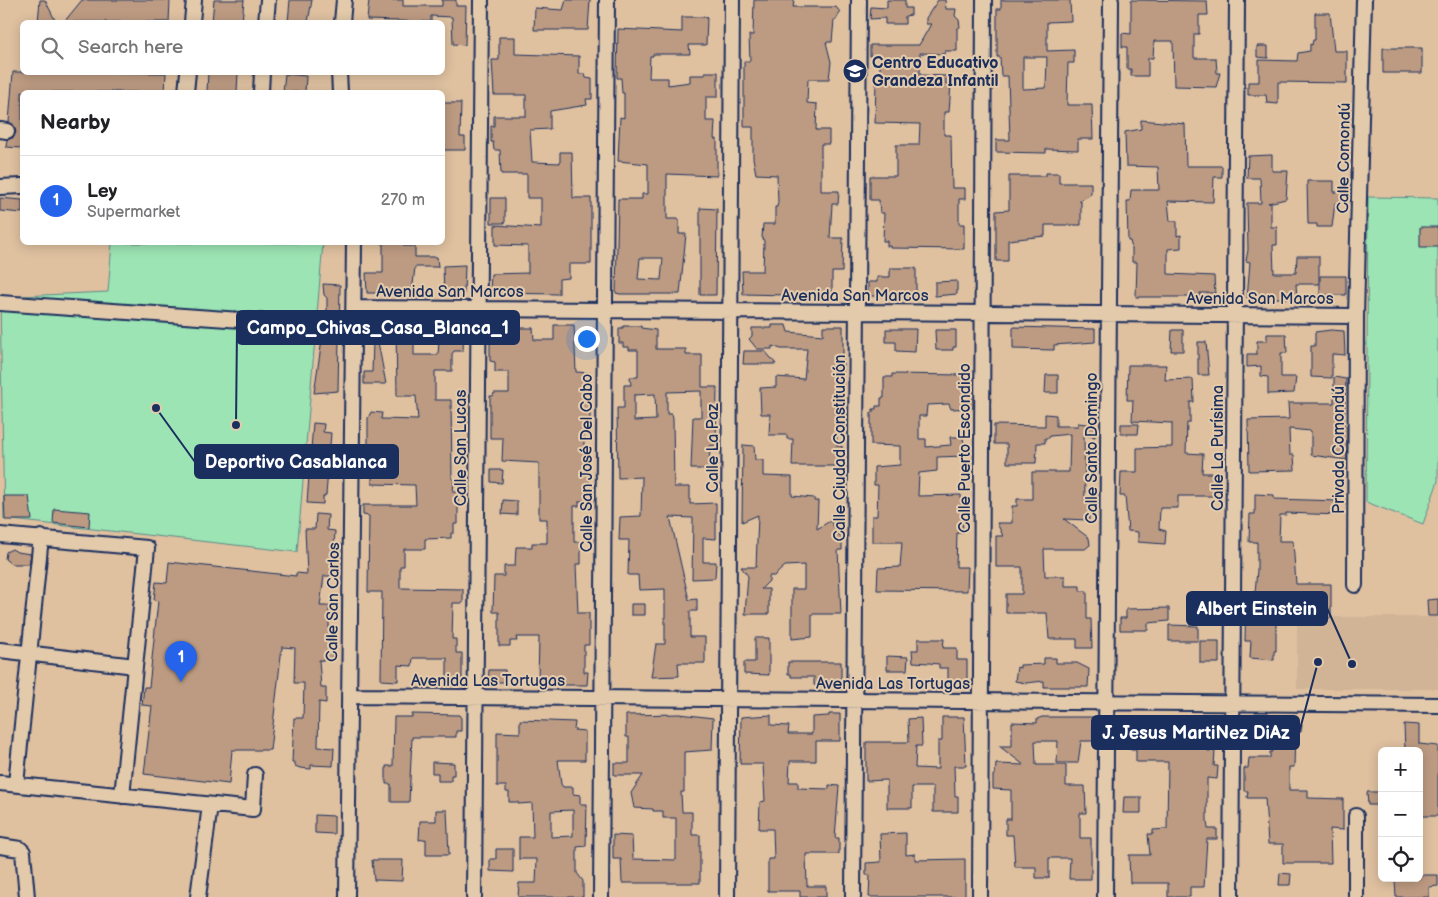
<!DOCTYPE html>
<html lang="en">
<head>
<meta charset="utf-8">
<style>
  body { margin:0; font-family:"Balsamiq Sans",sans-serif; background:#f6f6f6; color:#202124 }
  .controls { position:absolute; right:15px; bottom:15px; display:grid; overflow:hidden; border-radius:8px; box-shadow:0 2px 12px #0003 }
  .controls button { width:45px; height:45px; display:grid; place-items:center; padding:0; border:0; border-bottom:1px solid #e0e0e0; background:#fff; color:#202124; font:25px sans-serif }
  .you { position:absolute; left:586px; top:338px; width:18px; height:18px; margin:-12px; border:4px solid #fff; border-radius:50%; background:#1a73e8; box-shadow:0 0 0 8px #1a73e833 }
  .badge { display:grid; place-items:center; width:32px; height:32px; border-radius:50%; background:#2563eb; color:#fff; font-size:16px; font-weight:700 }
  .pin { position:absolute; translate:-50% -41px; filter:drop-shadow(0 1px 2px #0008) }
  .pin::after { content:''; position:absolute; top:26px; width:18px; height:15px; background:inherit; clip-path:polygon(0 0,100% 0,50% 100%) }
  .list { margin:0; padding:0; list-style:none }
  h2 { display:flex; justify-content:space-between; align-items:center; height:65px; margin:0; padding:0 20px; font-size:21px }
  h2 small { font-size:16px; font-weight:400; color:#757577 }
  .list li { display:grid; grid-template-columns:32px 1fr auto; gap:15px; align-items:center; box-sizing:border-box; height:90px; padding:0 20px; border-top:1px solid #e0e0e0 }
  .list b { display:block; font-size:19px; white-space:nowrap }
  .list p { margin:0; font-size:16px; white-space:nowrap; color:#757577 }
  .list em { font-size:16px; font-style:normal; color:#757577 }
  .icon { flex:none; width:28px; height:28px; fill:none; stroke:currentColor; stroke-width:2; stroke-linecap:round; stroke-linejoin:round }
  .map { position:relative; flex:none; width:1438px; height:897px; overflow:hidden }
  .search { position:absolute; background:#fff; box-shadow:0 2px 12px #0003; left:20px; top:20px; width:425px; height:55px; display:flex; align-items:center; gap:12px; box-sizing:border-box; padding:0 18px; border-radius:8px; color:#757577; font-size:19px }
  .panel { position:absolute; background:#fff; box-shadow:0 2px 12px #0003; left:20px; top:90px; width:425px; height:155px; border-radius:8px }
  .map>svg:first-child { display:block }
</style>
</head>
<body>
<div class="map">
<svg width="1438" height="897" viewBox="0 0 1438 897">
  <rect width="100%" height="100%" fill="#dfc1a0"/>
  <filter id="ink" filterUnits="userSpaceOnUse"><feTurbulence type="fractalNoise" baseFrequency=".02" numOctaves="2"/><feDisplacementMap in="SourceGraphic" scale="10" xChannelSelector="R" yChannelSelector="G"/><feConvolveMatrix kernelMatrix="1 2 1 2 8 2 1 2 1" color-interpolation-filters="sRGB"/></filter>
  <g filter="url(#ink)">
    <path fill="#d1b396" d="M1297,617h141v72h-141z"/>
    <path fill="#9ce4b3" stroke="#5c8a88" d="M1368,197l70,1v283l-15,43 -57,-22z
      M112,243h211l-26,309 -293,-33 -4,-222 108,-5z"/>
    <path fill="#bd9b82" stroke="#1b2f5e" fill-rule="evenodd" d="M40,0h5l11,22h-18z
      M82,0h88l-1,22h-105z
      M214,0h30l-2,22h-30z
      M290,0h22l-4,22h-20z
      M369,0h34v6h39v-6h14v6h10l-1,39 -12,-1 -1,-27 -21,-1v6l-64,-2z
      M566,0h24l-2,30h-54l1,-22 28,2z
      M754,0h40l-1,7h43l4,5 -4,8h-2l-2,22h-6l5,20 -2,17h-21l-1,24 10,1 -1,26h13v14h-8v47h18l-1,13h-6l-2,34h13l-1,34h-10v24l-89,-2 -1,-23h21l1,-30 -2,-4 1,-13h12v-17h2l1,-5 -1,-27 -21,-1 -3,-16v-31h-9v-66h6l-1,-26h4z
      M887,0h18v8h6v7l-6,1v8h-20v-6l-15,1 1,-12 16,1z
      M938,0h7l1,9h10l-1,7 4,4 1,7 -3,2v22h-12v3l-25,-1v22l26,1v8h5l-2,28h-5v23h7l1,53h13v11h-6v25h5v25l-74,-1v-2h-3v-5h-4l1,-28h-4l-1,-13h-9v-24h26v-31h23l1,-21 -45,-1 1,-43h4v-24h-10v-11h49l12,-21h-5v-6z
      M1001,0h69l1,21 -24,1v29l27,-1v13h-6l-1,42h25l1,34h-15v11l-32,-1v4l-50,-1v-12h14l-2,-64h-7l-1,-19h-3v-48h4zM1023,57h24l-1,31 -23,1z
      M1131,0l76,1 1,14h-9v19h-5v24h22l1,15h3l-4,14 -42,-1 -1,-45h-19l-1,17h-5v18h-17v-7h-4v-22h-5v-14l9,1z
      M1315,13h15l4,38h13v32l-69,-1v22l-11,-1 -1,-8h-18v-13h11v-22l38,1 1,-8 12,-2v-7l2,1 1,-5h2z
      M682,17h25l-1,28h-17l1,9h-37v2h-3l-1,22h19v7l22,-3v-7h15v-3h13v25h-12v24h9l-1,18h3v37l-50,-2v45h12v15h7l-6,60h-60l-4,-1 2,-94h24v-5h6v-30l-30,-3 2,-44 4,1v-25h-2l-1,-15h-4l1,-49 64,3zM640,258h23l-2,22 -23,-1z
      M499,37h16v17l64,2v18h6l1,4 6,1v20h-6l1,6 -37,6v18l-20,1 2,32 28,1v-11h12l1,46h18v66h-22v14l-10,1v15l-69,-1 1,-19 37,-1v-27l-33,-1v-20l46,3v-30h-14v-24h-26l-1,-24h-6l-1,-8h-2v-16h3v-10h32v-21h-32l-2,-35h7z
      M1257,46h11v12l-11,-1z
      M1383,48h39v25h-39z
      M13,72l153,1 -1,19h-143v56l-16,-1 1,-7 7,-3 2,-5 -3,-8 -4,-2z
      M208,72h30l-1,20h-30z
      M285,74l21,2 -1,16h-22z
      M442,103h19l-1,34h5v13h-23z
      M1141,120l44,4 1,42h36v11h-8l-1,25 -45,-1 2,20h7v15l4,-1v13l-13,1v25l46,2 1,17h-15v4h-64l1,-35h-5v-13l-2,-8h-2l-1,-40h3l1,-11h28l-1,-23 -32,-1 -1,-34 16,-3z
      M1272,155v16h16l-2,28 -18,4h3v24h6v18h-4l1,28h22l1,-17h22v28h-23l1,14h-50l3,-36 -4,-1 2,-11 -1,-47h14l-1,-25h-13l1,-22z
      M1046,173h13v10h32v11l-12,7h2v24h-36v11l-37,4v21h-12v-50l13,-1v-34h37z
      M1307,181h27v11h11v11h-10l-3,24h-15v-3h-9z
      M0,198l22,2v13l-22,-2z
      M491,198h14v25h-14z
      M700,208l17,1 -1,86h-16z
      M1420,227h18v20h-18z
      M383,242h21v4h11v11h22l1,10h-23l-3,26h-45l-1,-20h17z
      M465,265l-1,29h-20l-1,-28z
      M890,268h26v28h-48v-14h9v-5h13z
      M1320,276h26v19h-26z
      M957,281v13l-22,2v-14z
      M323,284l17,1 -2,106 -24,2 8,-53 11,1 -9,-17 3,-2v-24l-3,-3z
      M414,324v31h24l2,-29h24l-1,25h-9l-2,3v17h-17v29h16l1,79h2l-1,13h5v32h-4v9h-3v5l-26,1v10h-21v17h-4v22l63,1v14h-10l-1,36h4v14h6v31h-15v-26h-34l-1,8 -14,-1v16l-17,-1 1,-88h-14l1,-76 -6,-1v-10h53l-1,-20 -43,-1v-17h-8v-17h4v-32l3,-6 11,1 -1,6 37,1 -2,-24h-19l-1,-71z
      M490,324h14v4h29l1,12h20v-15h20l2,47 14,1v47h-7l2,49h4v32h-10v5h-5v36h7v22h-5l2,49h11v32h-5v27h4l-1,13h-37v-4l-12,1 1,-45h-23l1,4h-7v5h-11v-34h-6l1,-36h10v-10h11l1,-19h16v-4h15v-24h-8v-56l-37,-2 1,-23h-13v-42h3l1,-3h15v-21h-14v-10l-5,-1z
      M772,325h14l2,7 35,3v-9h20v72h-7l1,48h5v20h-50l1,-27h-6v-4h-18l1,-21h-9l-1,-26 16,-1v-10l28,2 3,-30h-26l-9,-3v3h-15l-8,-10 3,-3v-8h20z
      M623,326h18v2l15,2v19h30v6h16v32h15l-1,58 -6,1 -1,23h-18l2,-52h8v-26l-34,1v22h5l1,5 1,68h16v17l26,-1v36l-13,-1v24h13l-1,16 -23,1 1,-61 -23,-1 19,83 8,-1v12h-7v26h15v26h-27l1,13 -28,1 5,-33h9v-55l-26,1 -1,-15h-10l1,-35h-10l1,-23 21,-1 1,-39 -24,1 -1,-70h7v-23h7l-1,-8h8v-27h-9v-3h-6v-4h-4v-15h4zM655,394l1,26 -22,1v-26z
      M1013,327l82,2v13l-41,3v5l-41,-1z
      M886,329h30l-1,23 -19,-1v-9h-10z
      M935,330h21v17h-3v3h-17z
      M1172,330h11v21h-12z
      M1331,330l13,1 1,24 -13,-1v24l-21,-1v-31h4v-14z
      M1267,334h19l1,19h-6v24h15l-2,16 -26,1v-17l-7,-1v-10l-14,1v-13h10v-13h10z
      M373,342h5l8,42h-22v-12h8z
      M1198,342h8l3,33h-11z
      M744,351h21l11,13h-33z
      M1128,365h38l-1,15 28,-1 1,23h-4v21h-3l-1,30 17,1 -1,19h18v23h-42v12h-18l-1,21 7,2 -1,13 -27,-2v-10l-10,-1 -3,-35h-5l1,-24h16v-24l35,-1v-24l-40,-2 1,-21h-6z
      M892,374l72,1v24h9v9l-22,1 -2,-5 -22,1 -1,11h-7v23h7v8l25,-2 -1,-8h13l2,19 -28,1v14l-18,2 -1,23 43,-1 2,38h-6l-1,34h12l-1,24 -90,-1 1,-22 22,-1 2,-25h-30v-26h5l1,-31h-4v-18l26,-2v-19l-29,-1v-32h2v-4h3v-3h5v-8h3v-21h8z
      M1046,375h12v18h-13z
      M1334,377l12,2 -2,47h3v34l-36,-5v-24l-22,-2 1,26h4l1,15 -46,1 -1,-51 41,-1 -1,-16h46z
      M1045,414l11,1v11h22v-3l17,2v12l-11,-2 1,66h4v19l-25,-1 25,19 1,7 -5,4h-41l1,27h20v10h15v5h7v28h4l1,29h-15v-9h-28l-2,-26h-41v-19h16v-27h-26v-31h7l-6,-13h15v-17h5v-7h15v-27h37l1,-38 -20,2 -1,2h-4v5h-8l-1,20h-29v-19h-13v-19l51,1z
      M313,423l11,1 -1,8 8,1 -5,62 -3,2v7l-16,-1z
      M1121,424h18l-1,10h-17z
      M743,445l11,1 1,14h8v16l29,1v19l22,2v3h4l-1,28 13,-8 12,18v11h-4l3,64h-29v23l-20,2v-50h12v-24l-19,1 -11,10h-5v5l-8,8h8v25h-24l3,-38 -7,-9h15l2,-52 -16,7z
      M491,470h12l-1,13 -11,-1z
      M1255,494l19,1v4l65,2v14l-53,-2v2h-6l-1,26h14l3,43h35v34l-35,-1 -1,6 -19,-1v29h-2v9l-24,-2 1,-17h-6l1,-49 9,1 2,-23v-28h-8l1,-28h5z
      M4,496h25l3,24h-27z
      M503,500l14,1v14l-15,-1z
      M54,509l36,3 -1,15 -36,-4z
      M316,514l12,1 -1,15 8,1 -3,45h-8l-4,30h9v44h3v11l-13,-1 2,28h5v15l-7,-1 -1,45 16,1 -1,18 -22,-1v4l-11,-1 -5,-2v-4h-3l2,-44h9l1,-35h-10l1,-35 -13,-1 -12,103h-38l-3,34 -85,-10 8,-68 -10,-1 2,-18h5l9,-86 -4,-1 2,-18 11,1 2,-21 127,14v-3l11,1 -2,-45h10z
      M12,549l5,3 14,2 -2,10h-18l-6,-5 1,-7z
      M1438,599v17h-10l-1,-16z
      M631,604h14v11h-14z
      M1169,608v13l-21,2v7h-28v-12h6v-9z
      M1169,625l29,1v15h-29z
      M755,638h14v37l-25,-1v-12h11z
      M918,639h26l-1,9h14v12h10v27h-19v-19h-9v-4l-10,-1 -16,-1 -1,-12h6z
      M1200,641h19v22h-19z
      M887,656l21,1 -1,13h-20z
      M1044,658h12v5h21l12,6 -1,18h-44v-6l-18,2 -11,-2 2,-14 3,1v-3l24,-1z
      M788,662h53v24h-24l-3,-1v-8h-23v-3h-3z
      M489,670h16v12h-17z
      M412,714l47,1 2,3v13h-5v6h-44l-3,65h-18v-18h-5v-18h7l1,-49h18z
      M680,714l33,4 -1,32 -28,2v40h-3l1,20h10v23h8v48h-78l-1,-24h-8v-24l19,1 1,23 43,1v-42h-13v-7h-10v-2l-19,-1 -3,-15 12,-18h-29v-12h15v-26h-3v-22z
      M829,714h11v27h-24v20h-26l-1,21h9v6l31,1v-4l10,1 -4,52h4v16h-33l1,32h19v11h-26v-6h-32v-32h6l-1,-30h-14l1,-27 5,-1 -2,-37h-23l1,-47 30,-2v10l18,1 -1,8h24v-17l17,-1z
      M942,717h22l2,49h-12l1,30h3v16h-25v-25h-21v21h-25v-28l-21,1v-39h43l-1,-23 13,-1 1,28h-6l-1,22 23,1v-28h4z
      M1042,717h51v24h-12l-3,22h-21l1,-22h-23l1,24h30v21h19l1,27h-6v25h11v41h-22l1,-21h-21v20h-13v-11h-21l-2,-32h-7v-16h5v-29l-18,-1v-14h2l1,-11 28,1 -25,-19h13v-24l25,1v-4z
      M1151,718h17v5h37l1,4h2v24h7l-1,15h4l-1,13 -10,-1v42l1,9h9v10h-10l-3,48h-14v10h-22v-14h-38l-1,-28h21l-2,-21h5v-4l14,-1 1,-67h-32v-13h-8v-12l23,1z
      M520,720l55,2 -1,8 11,1v29h-27l3,24 2,3h10v7l7,1v9h7l-1,42 -9,1v26l6,8v16h-65l1,-14h17l1,-24h-18v-22h14l-1,-34 -14,1v-2h-9v-10h-3v-6h-9v-54l23,1zM573,810v26l-22,1v-26z
      M1259,721l43,4 -1,7h-6l-1,35h-5v23h19v8l35,1v31l-13,-1 1,34h-48v-19h-15l-3,-46h-18l1,-7h-4v-23h4l1,-10h21v-6h2v-20l-27,1v-11z
      M1404,724l15,1v19l19,2v70h-19l2,-56 -2,-9h-14z
      M432,762l22,1v12h-3v6h-13v-8h-6z
      M1367,792h15v13h-14z
      M1124,797h17v16h-18z
      M436,810h11l2,45h-23v-16l-7,1 1,-19h16z
      M315,815l19,1v18l-19,-1z
      M906,833v22l9,-1v6l50,-1v38h-96l1,-22h-4v-12l15,-1 -1,-28z
      M496,849h17v23l-23,-1v-12h6z
      M372,860h31l-1,21 -28,-1z
      M1280,873l11,1 -1,11h-11z
      M1420,875h18v11l-9,1v10h-33l-1,-17 25,-2z"/>
    <g fill="none" stroke-linecap="round" stroke-linejoin="round">
      <defs>
        <path id="minor" d="M192,22l2,-22
          M266,22l2,-22
          M342,22l2,-22
          M339,72l1,20
          M186,92l2,-20
          M261,92l1,-20
          M0,130l7,1
          M0,187l22,-1
          M0,303l282,20
          M354,308l1002,8
          M0,535l147,13 -25,248
          M1355,585l1,-269 8,-316
          M0,650l135,16
          M349,696l1089,9
          M0,783l253,26 2,-34
          M16,784l25,-247
          M0,846l20,3 3,3 4,45
          M198,897l12,-92
          M347,897l7,-655
          M474,897l7,-897
          M601,897l6,-897
          M727,897l5,-897
          M853,897l6,-897
          M980,897l4,-897
          M1105,897l6,-897
          M1231,897l6,-897
          M1356,897v-81"/>
      </defs>
      <use href="#minor" stroke="#1b2f5e" stroke-width="18"/>
      <use href="#minor" stroke="#e3caab" stroke-width="14"/>
    </g>
  </g>
  <defs>
    <symbol id="school-disc" viewBox="-11 -11 22 22"><circle r="9.5" fill="#1b2f5e" stroke="#e3caab"/><path d="M0-5L7-2L0 1L-7-2ZM-4 1L0 2.5L4 1V4Q0 6-4 4Z" fill="#fff"/></symbol>
  </defs>
  <g fill-rule="evenodd">
    <use href="#school-disc" x="841" y="57" width="28" height="28"/>
  </g>
  <g text-anchor="middle" stroke-width="4" stroke-linejoin="round" paint-order="stroke">
    <g font-size="16" font-weight="bold" fill="#1b2f5e" stroke="#e3caab" text-anchor="start">
      <text x="872" y="68">Centro Educativo<tspan x="872" dy="18">Grandeza Infantil</tspan></text>
    </g>
    <g font-size="16" fill="#1b2f5e" stroke="#e3caab">
      <text transform="translate(1343 158) rotate(-89)" y="6">Calle Comondú</text>
      <text x="450" y="297">Avenida San Marcos</text>
      <text x="855" y="301">Avenida San Marcos</text>
      <text x="1260" y="304">Avenida San Marcos</text>
      <text transform="translate(460 448) rotate(-90)" y="6">Calle San Lucas</text>
      <text transform="translate(712 448) rotate(-90)" y="6">Calle La Paz</text>
      <text transform="translate(839 448) rotate(-90)" y="6">Calle Ciudad Constitución</text>
      <text transform="translate(964 448) rotate(-90)" y="6">Calle Puerto Escondido</text>
      <text transform="translate(1091 448) rotate(-90)" y="6">Calle Santo Domingo</text>
      <text transform="translate(1217 448) rotate(-90)" y="6">Calle La Purísima</text>
      <text transform="translate(1338 450) rotate(-90)" y="6">Privada Comondú</text>
      <text transform="translate(586 463) rotate(-90)" y="6">Calle San José Del Cabo</text>
      <text transform="translate(332 602) rotate(-89)" y="6">Calle San Carlos</text>
      <text x="488" y="686">Avenida Las Tortugas</text>
      <text x="893" y="689">Avenida Las Tortugas</text>
    </g>
  </g>
  <path fill="none" stroke="#1b2f5e" stroke-width="2" d="M236 425L237 328M156 408L195 462M1352 664L1327 608M1318 662L1299 733"/>
  <g fill="#1b2f5e" stroke="#e3caab" stroke-width="2">
    <circle cx="236" cy="425" r="5"/>
    <circle cx="156" cy="408" r="5"/>
    <circle cx="1352" cy="664" r="5"/>
    <circle cx="1318" cy="662" r="5"/>
  </g>
  <g fill="#1b2f5e" stroke="#1b2f5e" stroke-width="2">
    <rect x="237" y="311" width="282" height="33" rx="5"/>
    <rect x="195" y="445" width="203" height="33" rx="5"/>
    <rect x="1187" y="592" width="140" height="33" rx="5"/>
    <rect x="1092" y="716" width="207" height="33" rx="5"/>
  </g>
  <g font-size="18" text-anchor="middle" font-weight="bold" fill="#fff">
    <text x="378" y="334">Campo_Chivas_Casa_Blanca_1</text>
    <text x="296" y="468">Deportivo Casablanca</text>
    <text x="1257" y="615">Albert Einstein</text>
    <text x="1196" y="739">J. Jesus MartiNez DiAz</text>
  </g>
</svg>
<div class="controls">
<button>+</button>
<button>−</button>
<button><svg class="icon" aria-label="locate" viewBox="0 0 24 24"><circle cx="12" cy="12" r="6"/><path d="M12 2v4M12 18v4M2 12h4M18 12h4"/></svg></button>
</div>
<div class="you"></div>
<div class="pin badge" style="left:181px;top:682px">1</div>
<div class="search"><svg class="icon" aria-label="search" viewBox="0 0 24 24"><circle cx="10" cy="10" r="6"/><path d="M15 15l6 6"/></svg>Search here</div>
<section class="panel">
<h2>Nearby<small></small></h2>
<ul class="list">
<li><span class="badge">1</span><div><b>Ley</b><p>Supermarket</p></div><em>270 m</em></li>
</ul>
</section>
</div>
</body>
</html>
